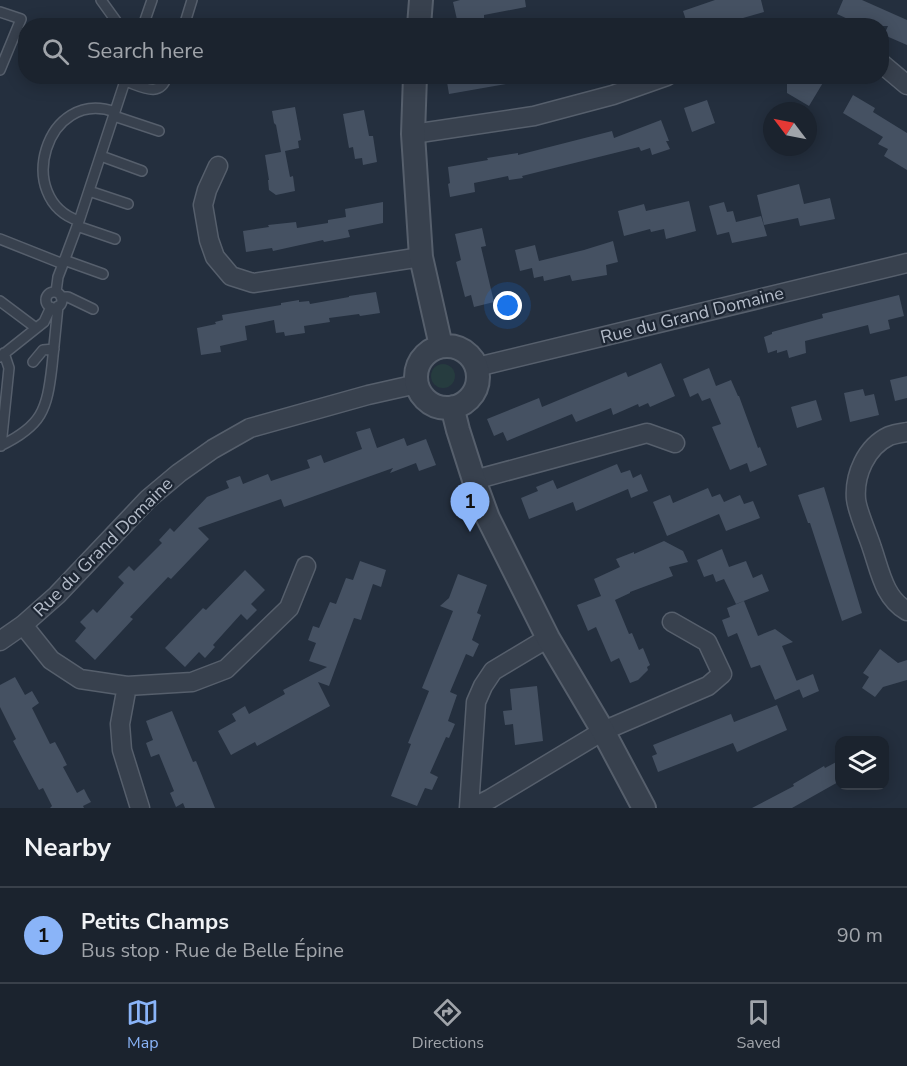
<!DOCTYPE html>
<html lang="en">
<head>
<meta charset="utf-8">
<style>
  body { margin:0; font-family:"Nunito Sans",sans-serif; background:#242b36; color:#f1f3f6 }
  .controls { position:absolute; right:18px; bottom:18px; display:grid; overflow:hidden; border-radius:12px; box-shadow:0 3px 15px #0003 }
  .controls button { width:54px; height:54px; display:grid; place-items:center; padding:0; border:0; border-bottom:2px solid #39404a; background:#1b232e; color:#f1f3f6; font:30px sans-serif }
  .compass { position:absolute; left:763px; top:102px; width:54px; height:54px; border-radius:50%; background:#1b232e; box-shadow:0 3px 15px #0003; rotate:302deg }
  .you { position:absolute; left:508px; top:306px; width:21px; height:21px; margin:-15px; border:4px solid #fff; border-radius:50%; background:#1a73e8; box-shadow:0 0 0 9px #1a73e833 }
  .badge { display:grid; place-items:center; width:39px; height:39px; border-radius:50%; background:#8ab4f8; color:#111; font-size:20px; font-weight:700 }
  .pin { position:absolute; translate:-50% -50px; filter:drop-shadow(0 2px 3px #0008) }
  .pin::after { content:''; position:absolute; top:32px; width:21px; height:18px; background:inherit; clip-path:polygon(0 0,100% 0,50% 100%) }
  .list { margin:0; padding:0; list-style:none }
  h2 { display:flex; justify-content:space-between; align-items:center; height:78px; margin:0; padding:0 24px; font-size:26px }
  h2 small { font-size:20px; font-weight:400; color:#a0a4aa }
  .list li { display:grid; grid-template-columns:39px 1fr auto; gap:18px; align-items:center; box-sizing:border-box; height:96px; padding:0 24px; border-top:2px solid #39404a }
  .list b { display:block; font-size:22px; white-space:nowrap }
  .list p { margin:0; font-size:20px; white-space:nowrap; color:#a0a4aa }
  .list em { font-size:20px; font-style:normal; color:#a0a4aa }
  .icon { flex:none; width:33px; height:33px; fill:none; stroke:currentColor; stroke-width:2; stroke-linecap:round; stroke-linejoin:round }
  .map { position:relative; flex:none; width:907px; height:808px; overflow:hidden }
  .search { position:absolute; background:#1b232e; box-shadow:0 3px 15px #0003; left:18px; right:18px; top:18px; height:66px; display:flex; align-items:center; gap:15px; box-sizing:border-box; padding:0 21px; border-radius:24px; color:#a0a4aa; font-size:22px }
  .sheet { height:174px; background:#1b232e }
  nav { display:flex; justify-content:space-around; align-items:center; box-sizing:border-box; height:84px; border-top:2px solid #39404a; background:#1b232e; font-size:16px; color:#a0a4aa }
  nav a { display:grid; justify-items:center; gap:3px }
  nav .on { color:#8ab4f8 }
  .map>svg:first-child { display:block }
</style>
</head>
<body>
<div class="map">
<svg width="907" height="808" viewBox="0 0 907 808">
  <rect width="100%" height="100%" fill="#242f3e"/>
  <path fill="#263c3f" d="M431 376a12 12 0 1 1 24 0a12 12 0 1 1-24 0Z"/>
  <path fill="#455162" d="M460,0h65l1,7 -42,8v3l-26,6 -5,-22z
    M715,0h46l3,12 -49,14h-27l-5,-15z
    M843,0h19l45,20v25l-23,-10 4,-9h-25l-26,-12z
    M446,76h59l1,8 -57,10z
    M791,76h36l-18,30 -22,-13v-11z
    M853,95l22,13 -2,4 34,21v37l-23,-14 4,-7 -10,-5 5,-7 -40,-24z
    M707,100l8,23 -23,9 -8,-24z
    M295,107l6,33 -3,1 1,7 -14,3 5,26 3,-1 2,15 -19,4 -7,-5 -1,-10h1l-4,-25 16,-3 -5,-27 -2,-2 -2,-12z
    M364,110l5,26h4l4,26 -14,3 -1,-7 -7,1 -2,-12 -4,1 -6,-34z
    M661,120l8,21h-3l4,8 -18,6 -2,-7 -9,3 -2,-4 -117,29 1,2 -14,2 -1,-4 -34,7 1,9 -25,5 -2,-13 2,-1 -2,-16 40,-7 -1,-2 31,-5v2l94,-24 2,7z
    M799,184l5,20 26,-6 5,21 -35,7 -2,-8 -34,7 -7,-30z
    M689,201l7,30 -30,8 -2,-10 -13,3 -1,-3 -26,7 -6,-25 26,-7 2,7z
    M383,202v21l-35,7 2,7 -26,5 -1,-2 -50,11 -1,-3 -26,4 -3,-21 26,-4 -1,-2 28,-3 1,6 31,-5v-3l18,-3 -1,-8z
    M724,202l3,10 6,-1 3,11 25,-6 6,20 -35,7 -3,-11 -12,3 -8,-29z
    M482,228l4,18 -5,1 13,55 -20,5 -3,-12 -6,2 -9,-35 5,-2 -6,-26z
    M613,241l5,21 -12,3 1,10 -35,6 -2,-6 -26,6 -1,-5 -9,2 -2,-10 -12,3 -5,-21 20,-5 4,16 45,-11z
    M376,292l4,21 -20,3 -1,-2 -30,4 1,4 -26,4 1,7 -20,3 -1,-4 -8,1 -2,-13 -29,6 2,14 -27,6 1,6 -20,3 -4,-27 19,-4 -1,-2 8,-2 -1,-5 59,-10v-2l18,-3v2l10,-1 1,3 39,-7v-1z
    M899,295l5,21 -16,4 2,9 -20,5 -2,-9 -63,16 1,12 -17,5 -2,-8 -10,3v-3l-9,3 -4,-16 8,-3v-2l51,-14 -1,-4z
    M661,363l14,33 -25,11 -2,-4 -9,4 -1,-3 -25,11 -2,-7 -35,14 -4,-8 -65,27 -4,-9 -9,4 -7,-17 52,-21 3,9 84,-35 2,5z
    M709,368l7,18 15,-6 7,16h1l19,52 2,-1 7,18 -17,7 -3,-9 -17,7 -18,-43 9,-3 -11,-26 -8,3 -4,-8 -8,4 -7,-18z
    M907,376v22l-12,3 -5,-21z
    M863,389l2,7 9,-2 5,21 -29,7 -6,-29z
    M816,400l6,20 -25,8 -6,-21z
    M370,428l7,20 27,-10 3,8 19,-7 10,26 -17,6 -3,-8 -26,10 3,-5 -109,39 -3,-8 -83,29 11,11 -38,40 -3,-2 -38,40 3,2 -38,41 -20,-19 11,-13 -6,-6 13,-13 4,4 27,-30 -6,-6 11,-11 5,5 28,-28 -3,-3 11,-12 4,4 33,-35 22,-9 -3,-7 14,-5 3,8 25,-10 3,7 39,-13 -3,-8 14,-5 3,8 38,-14 -6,-17z
    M617,464l4,9 9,-3 3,8 8,-4 7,17 -17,7 -3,-9 -52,22 -3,-9 -44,17 -8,-21 17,-7 -2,-4 17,-7 4,9z
    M824,487l38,126 -20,8 -32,-98h-2l-10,-28z
    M708,488l4,9 8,-3 4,8 16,-7 4,9 9,-3 7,17 -34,13 -7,-17 -52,22 -14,-34 17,-7 3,8z
    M664,541l19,10 5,11 -19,5 4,9 -43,16v1l-15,7 14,34 3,-1 7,17 4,-2 7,17 -3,2 1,3 -10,10 -8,3 -11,-25 -8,4 -15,-35 -8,4 -11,-26 24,-9 -7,-17 26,-12 -4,-8 18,-7v2z
    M722,549l7,18 17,-6 7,17 9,-4 7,17 -33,13 -12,-25 -8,3 -3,-8 -9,3 -7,-17z
    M360,561l26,9 -5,17 -8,-3 -12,36 -7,-2 -25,68 -11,-4 12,24 -73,40 -2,-4 -24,13 -13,-24 18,-10 -4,-7 13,-8 4,8 36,-20 -2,-4 44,-23 -18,-6 7,-18 -8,-3 5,-14 6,2 11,-26 6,2 10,-26 7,2z
    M245,570l20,20 -14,14 6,6 -10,10 -6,-6 -28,31 2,2 -10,11 -6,-6 -14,15 -20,-19 38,-40 3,2z
    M458,574l29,11 -10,28 4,2 -9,25 7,4 -6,13 -7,-3 -16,38 7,3 -9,26 7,3 -6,14 -3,-1 -16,36 8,4 -6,13 -7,-2 -8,18 -26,-10 20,-52 -3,-1 21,-52 -7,-3 31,-77 -13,-5 9,-8z
    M744,601l14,35 17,-7 18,13 -11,4 18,43 -25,11 -15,-35 -9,3 -14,-35 -9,4 -6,-17 8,-3 -3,-9z
    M880,649l18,14 9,-3v20l-24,7 -8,10 -13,-9 7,-11 -6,-4z
    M813,674l6,17 -16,7 -7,-17z
    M15,677l10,18 7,-4 7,12 -7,5 18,36 5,-2 7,13 5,10 -4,2 14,26 7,-4 4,8 3,5 -8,4 1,2h-34l2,-2 -9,-18 -4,2 -16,-30 -10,-19 3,-2 -16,-32v-22z
    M537,686l6,55 -28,4 -2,-21 -8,1 -2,-14 9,-1 -2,-21z
    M777,705l10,25 -50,22 -4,-9 -75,29 -6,-16 5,-2 -4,-9 78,-31 3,8z
    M172,711l21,51 3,-1 19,47h-30l-2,-5 -7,4 -6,-14 4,-2 -15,-37 -8,3 -5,-14 7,-3 -7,-19z
    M840,760v21l-48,27h-40l42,-22 -1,-2 31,-18 1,2z"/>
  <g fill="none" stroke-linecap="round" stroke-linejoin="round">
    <defs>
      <path id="service" d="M101,0l18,25
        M0,12l21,7 -21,51
        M143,26l9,-26
        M184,26l8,-26
        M114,116l45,15
        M101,156l41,15
        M89,191l39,13
        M79,221c-66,-22 -33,-134 36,-109
        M77,226l38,13
        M0,239l63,25 16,-43 46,-140c16,5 35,18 42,-5
        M64,260l39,14
        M56,292l2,-15 5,-13
        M46 300a8 8 0 1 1 16 0a8 8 0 1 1-16 0Z
        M61,297h7l25,12
        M0,301l36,27
        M0,357l44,-35 7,-15
        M33,362l10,-12 11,-1
        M0,446c42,-20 47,-36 52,-80 2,-20 4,-40 6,-60
        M1,446l8,-78 -5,-15"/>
      <path id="minor" d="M882,64l25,21
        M413,134l121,-18 79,-21 54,-19
        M218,166l-11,24 -4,15 6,35 6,17 16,19 22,7 168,-26
        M477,367l430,-104
        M907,432c-6,1 -13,2 -18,4 -23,11 -35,39 -33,63 1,12 12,36 16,49 8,23 12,50 35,63
        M474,480l173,-47 28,10
        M23,625l28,35 29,19 47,7 65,-4 34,-13 63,-61 17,-42
        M0,641l23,-16 34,-30 91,-96 31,-26 34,-24 37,-21 118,-33 49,-11
        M127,686l-7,38 2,26 18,58
        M469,808l7,-106 7,-16 10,-15 55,-33
        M472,808l18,-9 113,-68 105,-45 14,-12 -15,-32 -35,-20"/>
      <path id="tertiary" d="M419,26l2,-26
        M415,76l-2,58 8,123 20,89
        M416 377a31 31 0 1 1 62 0a31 31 0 1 1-62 0Z
        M454,407v7l4,16 16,50 14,38 60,120 55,93 41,77"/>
    </defs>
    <use href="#service" stroke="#565f6c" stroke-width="12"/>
    <use href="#minor" stroke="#565f6c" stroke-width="21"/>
    <use href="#tertiary" stroke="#565f6c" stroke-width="26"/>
    <use href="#service" stroke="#38414e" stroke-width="9"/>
    <use href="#minor" stroke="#38414e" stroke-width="18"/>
    <use href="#tertiary" stroke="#38414e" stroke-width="22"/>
  </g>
  <g text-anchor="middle" stroke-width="4.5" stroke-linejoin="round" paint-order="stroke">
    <g font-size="18" fill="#b4bcc9" stroke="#1d2633">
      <text transform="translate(692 315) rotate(-14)" y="6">Rue du Grand Domaine</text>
      <text transform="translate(103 547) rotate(-45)" y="6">Rue du Grand Domaine</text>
    </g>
  </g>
</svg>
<div class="controls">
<button><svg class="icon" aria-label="layers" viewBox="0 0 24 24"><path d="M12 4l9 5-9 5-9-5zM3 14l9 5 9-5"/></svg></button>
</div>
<svg class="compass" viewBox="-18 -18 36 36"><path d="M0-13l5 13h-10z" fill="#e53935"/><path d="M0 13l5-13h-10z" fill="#a0a4aa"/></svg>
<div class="you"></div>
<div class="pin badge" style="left:470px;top:532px">1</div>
<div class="search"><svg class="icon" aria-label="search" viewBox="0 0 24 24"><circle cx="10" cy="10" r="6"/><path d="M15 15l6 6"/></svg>Search here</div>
</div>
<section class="sheet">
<h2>Nearby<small></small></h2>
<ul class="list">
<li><span class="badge">1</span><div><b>Petits Champs</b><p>Bus stop · Rue de Belle Épine</p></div><em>90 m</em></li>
</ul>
</section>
<nav>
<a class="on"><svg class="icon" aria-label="map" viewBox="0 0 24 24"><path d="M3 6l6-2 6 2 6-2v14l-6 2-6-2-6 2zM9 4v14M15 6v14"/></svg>Map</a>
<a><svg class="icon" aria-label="directions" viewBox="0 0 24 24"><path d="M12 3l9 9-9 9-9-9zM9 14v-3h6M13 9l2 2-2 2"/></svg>Directions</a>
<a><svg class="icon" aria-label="saved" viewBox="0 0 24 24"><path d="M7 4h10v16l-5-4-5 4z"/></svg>Saved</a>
</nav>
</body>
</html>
